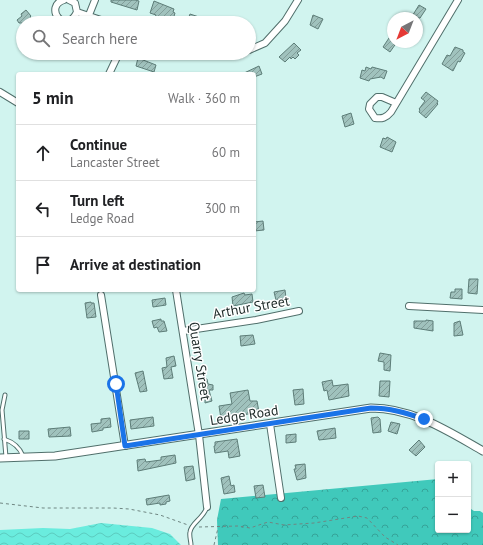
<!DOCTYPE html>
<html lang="en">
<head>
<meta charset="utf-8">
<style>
  body { margin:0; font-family:"PT Sans",sans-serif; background:#f2f2f2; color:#202124 }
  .controls { position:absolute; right:12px; bottom:12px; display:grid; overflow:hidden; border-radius:4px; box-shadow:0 1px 3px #0004 }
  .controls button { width:36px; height:36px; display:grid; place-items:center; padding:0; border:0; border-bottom:1px solid #e0e0e0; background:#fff; color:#202124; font:20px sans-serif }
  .compass { position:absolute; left:387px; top:12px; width:36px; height:36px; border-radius:50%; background:#fff; box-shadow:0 1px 3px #0004; rotate:222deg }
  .stop { position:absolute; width:12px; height:12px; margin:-9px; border:3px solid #1a73e8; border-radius:50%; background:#fff }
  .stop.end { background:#1a73e8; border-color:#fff; box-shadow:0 1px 4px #0008 }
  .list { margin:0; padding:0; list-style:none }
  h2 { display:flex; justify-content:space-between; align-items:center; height:52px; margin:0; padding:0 16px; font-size:17px }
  h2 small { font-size:13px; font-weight:400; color:#757577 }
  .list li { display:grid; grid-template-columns:26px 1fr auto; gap:12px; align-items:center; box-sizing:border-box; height:56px; padding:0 16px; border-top:1px solid #e0e0e0 }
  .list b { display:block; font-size:15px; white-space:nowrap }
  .list p { margin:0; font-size:13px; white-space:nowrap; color:#757577 }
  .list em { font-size:13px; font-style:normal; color:#757577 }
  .icon { flex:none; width:22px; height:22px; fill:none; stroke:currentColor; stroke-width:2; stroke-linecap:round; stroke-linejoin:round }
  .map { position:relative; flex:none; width:483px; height:545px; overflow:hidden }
  .search { position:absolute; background:#fff; box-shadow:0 1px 3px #0004; left:16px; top:16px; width:240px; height:44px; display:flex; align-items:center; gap:10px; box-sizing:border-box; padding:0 14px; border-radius:22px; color:#757577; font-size:15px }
  .panel { position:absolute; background:#fff; box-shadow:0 1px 3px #0004; left:16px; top:72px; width:240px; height:220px; border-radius:4px }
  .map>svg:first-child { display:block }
</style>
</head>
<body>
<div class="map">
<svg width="483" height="545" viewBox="0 0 483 545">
  <defs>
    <pattern id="forest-crowns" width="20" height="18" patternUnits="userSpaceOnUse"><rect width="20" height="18" fill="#40c9bb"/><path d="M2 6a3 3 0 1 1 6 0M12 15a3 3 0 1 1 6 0" fill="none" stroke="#35a398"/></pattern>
    <pattern id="water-waves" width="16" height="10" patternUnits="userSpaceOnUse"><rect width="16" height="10" fill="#6aecde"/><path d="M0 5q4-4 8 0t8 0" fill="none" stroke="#5bcbbe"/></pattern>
    <pattern id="building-hatch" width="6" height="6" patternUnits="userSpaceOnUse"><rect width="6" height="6" fill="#a0c2bd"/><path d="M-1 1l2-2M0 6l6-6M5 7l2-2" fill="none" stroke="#829e9a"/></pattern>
  </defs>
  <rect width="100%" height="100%" fill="#d1f4ef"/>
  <path fill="url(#forest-crowns)" d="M438,479v51h30v-23l6,4h6l3,2v32h-265l-1,-25 4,-21z"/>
  <path fill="url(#water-waves)" d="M101,523l51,5 18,6 11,11h-181v-15l43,-2 27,1z"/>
  <path fill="url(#building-hatch)" stroke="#5d7d78" d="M111,0h24l4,1 -2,9 -26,-8z
    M154,1l20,8 -1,3 2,1 -3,10h-7l1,-2 -11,-4 1,-2 -6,-2z
    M419,5l7,4 -6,9h-9z
    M26,10l5,6 -1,1 5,6h-16l-2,-3 5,-4 -1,-2z
    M190,14l24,8v1l-27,-1z
    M313,15l10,4 -5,10 -8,-4z
    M393,32v10h4l-7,10 -7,-5z
    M294,43l7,7 -4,3 2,2 -4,4 -2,-2 -2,2 -1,-2 -5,5 -6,-5z
    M455,47l8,3v2l2,1 -5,9 -2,-1 -5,10 -11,-7 5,-9 3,1z
    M138,58l18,7 -2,7 -18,-6z
    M259,66l3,8 -8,3v-3h-12z
    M366,67l5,2 1,-2 15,4 -3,8 -3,-2 -11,2 -1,2 -9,-3 2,-8 3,1z
    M426,92l12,9 -1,2 1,1 -12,14 -7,-6 1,-2 -1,-1 6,-8 -4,-3z
    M351,113l3,11 -9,3 -3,-11z
    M387,137l9,5 -4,10 -12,-5 3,-9 3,1z
    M263,221l1,9 -10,1v-9z
    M469,279h9l-1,15 -9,-1z
    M455,289h7v10l-12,-1 1,-6h4z
    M285,290l1,8 -10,2 -2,-8z
    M244,293l1,2 7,-1 1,8 -20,4 -1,-9z
    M165,298l1,7 -13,2 -1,-7z
    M91,302v1h3l2,14 -9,1 -2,-15z
    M161,319v2h3l3,10 -8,1 -2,-5 -3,1 -2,-7z
    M426,320l7,1v10l-19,-3v-7h12z
    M460,321l3,14 -9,1v-13z
    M253,335l2,9 -14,2 -1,-10z
    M380,353l11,2 -1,16 -6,-1v-8l-6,-1z
    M174,356l2,10 -5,1 2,11 -9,1 -2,-11 5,-1 -1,-9z
    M143,371l4,20 -7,1 -5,-19z
    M205,379h2l1,5 5,1v5h-4l3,11 -7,2z
    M332,380l1,6 15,-2 1,12 -20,4 -2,-10 -3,1 -2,-9z
    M380,381h10l-1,16 -10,-1z
    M303,389l1,15 -9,1 -2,-15z
    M248,390l2,11h7l2,11 -38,7 -2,-13 13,-2 -2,-11z
    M153,417l1,9 -23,3 -1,-9z
    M378,417l2,2 1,13 -8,1 -2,-15z
    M110,418l1,9 -8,1v2l-11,2 -1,-8 10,-1v-4z
    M391,422l9,2 -3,10 -9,-3z
    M70,427l1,9 -22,1 -1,-8z
    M335,428l1,10 -17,2 -2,-9z
    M19,431h10v8h-10z
    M296,434v8l-10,1v-8z
    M237,439l3,17 -11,2 -1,-7 -13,2 -1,-7h1v-4z
    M419,440l6,7 -9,9 -7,-6z
    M175,455l1,8 -38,8 -1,-11 8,-1 1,3 15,-2v-3z
    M305,464l1,14 -9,2 -3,-11h2l-1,-4z
    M193,466l2,13 -9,2 -2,-14z
    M229,476l2,10 3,-1 1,7 -11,2 -3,-16z
    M263,485l2,12 -9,1 -2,-12z
    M169,495l1,6 -4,1v2l-6,1v-2l-13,2 -1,-6z"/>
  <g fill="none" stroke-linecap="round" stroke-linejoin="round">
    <defs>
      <path id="service" d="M5,395l-3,15 4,47
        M4,439c9,3 16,9 19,17
        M191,545c0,-4 -2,-9 -1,-13 1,-9 13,-13 17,-25"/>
      <path id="minor" d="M64,0c-21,6 1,37 13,12l-2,-9 -6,-3
        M77,12l33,11
        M89,15l6,-15
        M249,50l16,-7 20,-22 13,-21
        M201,53l5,2h33l4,-2
        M109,74l10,-21
        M0,92l18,11
        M396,103l-14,-6h-5l-7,7 -1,5 6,9c7,1 11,0 16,-6l67,-112
        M176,290l23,145 8,72
        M101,295l24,151
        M409,306l74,4
        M183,331l73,-11 43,-9
        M270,424l11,74"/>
      <path id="tertiary" d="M0,458l55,-2 316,-48c42,0 77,23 112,43"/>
    </defs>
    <use href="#service" stroke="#506f6b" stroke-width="5"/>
    <use href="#minor" stroke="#506f6b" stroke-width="8"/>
    <use href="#tertiary" stroke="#506f6b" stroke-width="9"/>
    <path stroke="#6f8682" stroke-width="1" stroke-dasharray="3 3" stroke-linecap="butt" d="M0,503l43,5h70l16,1 31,6 28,10
      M199,527l39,-1 12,2 18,-6 16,3 30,-2 44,-7 9,2 18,19 13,8
      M214,545l4,-17"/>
    <use href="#service" stroke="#fff" stroke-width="3"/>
    <use href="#minor" stroke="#fff" stroke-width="6"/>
    <use href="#tertiary" stroke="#fff" stroke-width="7"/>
  </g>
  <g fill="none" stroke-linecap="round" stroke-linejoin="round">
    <path stroke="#1a73e8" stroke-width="5" d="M116,384l9,62 246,-38c19,0 35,5 53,11"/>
  </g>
  <g text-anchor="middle" stroke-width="3" stroke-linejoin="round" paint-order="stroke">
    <g font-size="14" fill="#1e2b29" stroke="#fff">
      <text transform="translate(251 307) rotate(-10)" y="5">Arthur Street</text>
      <text transform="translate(200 361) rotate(81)" y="5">Quarry Street</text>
      <text transform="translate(244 415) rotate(-9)" y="5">Ledge Road</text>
    </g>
  </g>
</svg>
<div class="controls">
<button>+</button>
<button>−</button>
</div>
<svg class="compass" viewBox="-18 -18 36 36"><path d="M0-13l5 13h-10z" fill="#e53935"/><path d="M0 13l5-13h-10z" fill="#757577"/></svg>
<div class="stop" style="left:116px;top:384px"></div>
<div class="stop end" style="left:424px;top:419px"></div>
<div class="search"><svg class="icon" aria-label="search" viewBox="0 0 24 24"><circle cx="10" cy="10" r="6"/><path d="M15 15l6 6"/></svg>Search here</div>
<section class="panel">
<h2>5 min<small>Walk · 360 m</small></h2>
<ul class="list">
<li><svg class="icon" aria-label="ahead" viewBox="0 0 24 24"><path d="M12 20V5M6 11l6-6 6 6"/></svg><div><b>Continue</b><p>Lancaster Street</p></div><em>60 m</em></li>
<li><svg class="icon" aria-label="left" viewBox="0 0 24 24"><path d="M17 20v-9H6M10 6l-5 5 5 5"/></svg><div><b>Turn left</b><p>Ledge Road</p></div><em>300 m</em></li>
<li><svg class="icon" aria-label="arrive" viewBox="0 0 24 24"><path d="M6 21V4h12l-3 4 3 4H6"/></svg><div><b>Arrive at destination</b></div></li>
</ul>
</section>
</div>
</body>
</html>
